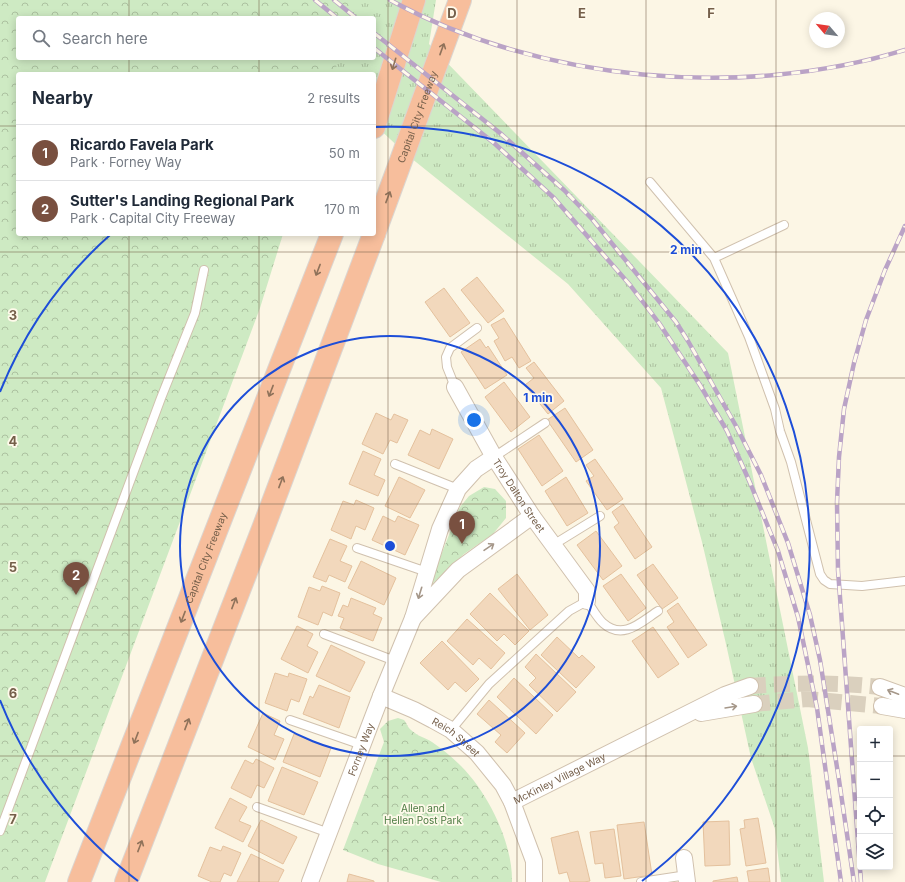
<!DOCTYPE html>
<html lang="en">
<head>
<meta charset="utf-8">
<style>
  body { margin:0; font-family:Inter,sans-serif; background:#f6f6f7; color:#1f2937 }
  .controls { position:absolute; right:12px; bottom:12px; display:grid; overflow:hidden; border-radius:4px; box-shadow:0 2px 10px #0003 }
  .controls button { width:36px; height:36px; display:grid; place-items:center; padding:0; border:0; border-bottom:1px solid #e0e1e3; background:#fff; color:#1f2937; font:20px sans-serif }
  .compass { position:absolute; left:809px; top:12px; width:36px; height:36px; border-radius:50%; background:#fff; box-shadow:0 2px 10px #0003; rotate:299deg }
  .you { position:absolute; left:474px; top:420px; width:14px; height:14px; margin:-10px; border:3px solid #fff; border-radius:50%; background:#1a73e8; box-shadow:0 0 0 6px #1a73e833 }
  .badge { display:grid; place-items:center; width:26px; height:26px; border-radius:50%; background:#795040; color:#fff; font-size:13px; font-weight:700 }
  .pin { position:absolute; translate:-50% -33px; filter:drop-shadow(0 1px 2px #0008) }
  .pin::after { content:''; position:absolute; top:21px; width:14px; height:12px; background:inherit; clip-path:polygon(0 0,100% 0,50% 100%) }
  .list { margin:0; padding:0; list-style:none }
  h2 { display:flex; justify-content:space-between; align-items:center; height:52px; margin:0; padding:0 16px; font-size:17px }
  h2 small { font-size:13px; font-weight:400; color:#747a83 }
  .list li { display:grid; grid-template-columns:26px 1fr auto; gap:12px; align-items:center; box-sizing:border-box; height:56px; padding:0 16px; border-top:1px solid #e0e1e3 }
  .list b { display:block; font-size:15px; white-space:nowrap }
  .list p { margin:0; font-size:13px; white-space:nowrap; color:#747a83 }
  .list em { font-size:13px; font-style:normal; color:#747a83 }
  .icon { flex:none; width:22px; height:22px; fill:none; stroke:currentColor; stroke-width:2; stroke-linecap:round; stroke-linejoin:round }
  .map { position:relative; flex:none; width:905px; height:882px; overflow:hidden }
  .search { position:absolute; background:#fff; box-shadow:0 2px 10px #0003; left:16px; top:16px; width:360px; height:44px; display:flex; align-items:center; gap:10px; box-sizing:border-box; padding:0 14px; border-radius:4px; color:#747a83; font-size:15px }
  .panel { position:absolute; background:#fff; box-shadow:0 2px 10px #0003; left:16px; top:72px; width:360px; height:164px; border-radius:4px }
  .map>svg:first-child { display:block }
</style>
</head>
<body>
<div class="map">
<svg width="905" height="882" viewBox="0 0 905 882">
  <defs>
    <pattern id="grass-tufts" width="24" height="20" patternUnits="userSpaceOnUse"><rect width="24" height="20" fill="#ceeac3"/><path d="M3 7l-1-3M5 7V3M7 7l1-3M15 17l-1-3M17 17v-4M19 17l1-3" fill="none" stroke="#acc1a0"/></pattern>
    <pattern id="park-crowns" width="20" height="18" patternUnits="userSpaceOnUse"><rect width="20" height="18" fill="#ceeac3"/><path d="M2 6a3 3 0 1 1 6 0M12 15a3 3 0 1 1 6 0" fill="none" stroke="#acc1a0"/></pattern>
  </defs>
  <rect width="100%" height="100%" fill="#fcf6e5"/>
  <path fill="url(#grass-tufts)" d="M244,0h192l-7,44 299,309 80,395 16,134h-43l-6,-53 -24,-71 -25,-114 -24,-102 -41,-154 -93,-104 -162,-130 -32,-30v-50h-52l-17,-16h69v-40h-111z"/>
  <path fill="url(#park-crowns)" d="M0,0h358l-6,18h-334v40h321l-5,16h-316v160h265l-23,74 -215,574h-45z
    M484,487l11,2 11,12v17l-13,16 -29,20 -36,34 32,-81 9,-11z
    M398,718l6,2c3,3 3,7 7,10 6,6 15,8 21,12 10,7 20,15 29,24 27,27 52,77 51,116h-71l-63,-18 -35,-14 41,-108 -4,-13 8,-8z"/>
  <path fill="#f2d8bc" stroke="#e4c19d" d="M477,277l27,34 -16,12 -27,-33z
    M444,288l26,35 -20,14 -25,-35z
    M504,318l27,43 -12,7 -7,-11 -7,4 -11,-20 5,-3 -8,-13z
    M480,339l6,9 2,-2 19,29 -22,14 -24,-37z
    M534,362l30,39 -16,13 -23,-29 9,-7 -8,-10z
    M504,382l26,35 -19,15 -26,-35z
    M565,408l28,42 -17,12 -29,-42z
    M376,413l15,7 3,-6 14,6 -11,23 -7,-3 -7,14 -21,-10z
    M432,429l21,10 -14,30 -31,-14 12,-25 10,5z
    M539,435l24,36 -21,15 -24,-37z
    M363,451l18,8 -7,16 11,5 -7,16 -29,-12z
    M595,459l28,40 -16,11 -21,-29 8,-5 -8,-11z
    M399,477l26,13 -15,28 -25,-12z
    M566,477l22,36 -21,13 -22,-35z
    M356,500l18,8 -9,22 -9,-4 -5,13 -20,-9 12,-29 11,4z
    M623,504l29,43 -17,12 -21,-32 5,-4 -7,-11z
    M383,516l12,6 3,-6 21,9 -14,30 -33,-15z
    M596,531l26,35 -19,14 -26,-35z
    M330,539l17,7 -7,15 12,5 -7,16 -16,-7 -3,7 -13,-5z
    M361,561l35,17 -12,27 -36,-17z
    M653,564l25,34 -16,11 -25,-34z
    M517,574l31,41 -18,15 -32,-41z
    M621,574l25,34 -18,13 -25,-35z
    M322,586l18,7 -8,23 -9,-4 -5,13 -20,-8 11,-30 11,4z
    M490,593l39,38 -14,14 -11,-11 -7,7 -27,-27z
    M351,598l25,10 -3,6 9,4 -9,23 -33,-13 4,-10 -6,-2 5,-11 5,2z
    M678,603l29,42 -19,13 -21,-31 7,-5 -7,-11z
    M467,619l38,34 -14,16 -12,-11 -6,7 -26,-24z
    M297,626l16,8 -6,12 11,6 -10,21 -27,-14z
    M653,627l26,37 -21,14 -26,-37z
    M557,637l22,21 3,-3 13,12 -19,21 -35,-33z
    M442,641l37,38 -13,13 -11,-10 -7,8 -28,-27z
    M331,645l34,17 -15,30 -34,-16z
    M536,654l40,38 -19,20 -28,-27 7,-7 -11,-11z
    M275,673l13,4 1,-4 18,6 -8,23 -8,-3 -4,12 -22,-8z
    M514,678l39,37 -17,19 -39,-37z
    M319,685l31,12 -11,31 -36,-14 7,-18 3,2z
    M489,700l36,33 -18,20 -12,-11 6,-7 -24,-21z
    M263,713l17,8 -6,14 10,4 -9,21 -27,-13z
    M294,734l37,14 -11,29 -37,-15z
    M256,759l18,9 -10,20 -7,-3 -6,13 -20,-10 14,-28 8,4z
    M282,767l36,15 -14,33 -36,-14z
    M230,798l17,9 -8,14 12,5 -8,16 -28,-14z
    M758,818l8,45 -20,3 -6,-37 5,-1 -1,-8z
    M261,820l36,17 -14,27 -35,-18z
    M729,821l1,44 -25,1 -2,-44z
    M644,822l8,53 -28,4 -7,-54z
    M614,829l7,47 -16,2 -2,-15 -8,1 -5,-32z
    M578,831l12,50 -6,1h-14l-3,-10 -8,2 -8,-36z
    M223,846l18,7 -10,23 -7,-3 -4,9h-8l-14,-6 12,-29 11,4z
    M251,854l33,16 -6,12h-41z
    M768,868l2,14h-21l-2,-11z
    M349,874l25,7v1h-27z
    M737,877l1,5h-25v-1z"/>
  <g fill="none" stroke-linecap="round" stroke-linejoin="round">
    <path stroke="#dad0be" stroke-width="16" stroke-dasharray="16 8" stroke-linecap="butt" d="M750,686c43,-3 87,-4 130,1
      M754,704l53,-5 75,7"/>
    <defs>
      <path id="lane" d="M650,182l64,76 70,-33
        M714,258l35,79 26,72 5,22 11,31 29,112 4,6 6,4 32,2 43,-5
        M455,387l-8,-20 -1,-10 4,-9 27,-20
        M494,457l51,-34
        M395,464l63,25
        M553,545l47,-29
        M357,548l70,24
        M324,634l71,27
        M290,720l72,25
        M451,730l38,-46 80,-73 18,-10c5,7 10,17 16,22 20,18 38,-1 55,-12
        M257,807l72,26
        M0,831l161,-433 34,-85 9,-43
        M641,882l46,-7"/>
      <g id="street">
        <path id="s1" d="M455,387l39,70 38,59 55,75v10"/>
        <path d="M494,457l-18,12 -18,20 -18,40 -27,89 45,-48 74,-54"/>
        <path d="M880,687l25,9"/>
        <path id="s2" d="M381,696l33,14 19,10 18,10 26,23 26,32 9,17 22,59v21"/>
        <path d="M882,706l23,4"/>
        <path d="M701,713l53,-9"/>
        <path id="s3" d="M512,802l213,-107 25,-9"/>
        <path d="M684,858l3,24"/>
        <path id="s4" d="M310,882l71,-186 32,-78"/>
      </g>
      <g id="highway">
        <path d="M374,127l40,-127"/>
        <path id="s5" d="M374,234l86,-234"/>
        <path id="s6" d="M79,882l253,-648"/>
        <path d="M126,882l138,-356 110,-292"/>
      </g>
    </defs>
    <use href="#lane" stroke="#d0c1ae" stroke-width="10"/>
    <use href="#street" stroke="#d0c1ae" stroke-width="18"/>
    <use href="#highway" stroke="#dbd5d0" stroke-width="24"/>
    <use href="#lane" stroke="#fff" stroke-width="8"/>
    <use href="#street" stroke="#fff" stroke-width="16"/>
    <use href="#highway" stroke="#f7be9c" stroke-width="22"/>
    <defs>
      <path id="rail" d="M315,0l22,18
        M334,0l22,18
        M390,0c150,82 352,100 515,50
        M374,33l126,100 64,57 28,29 84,103 12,19 48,85 25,49 27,68 22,72 10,45 19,120 15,102
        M374,48l120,95 60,55 76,87 29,38 41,62 27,46 24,54 27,66 20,66 19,91 24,174
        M861,882l-23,-312 -1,-68 2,-45 5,-48 10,-46 12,-43 19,-50 20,-44"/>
    </defs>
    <use href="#rail" stroke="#baa3c6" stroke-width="4.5"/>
    <use href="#rail" stroke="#fffaeb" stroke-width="3" stroke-dasharray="9" stroke-linecap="butt"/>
  </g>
  <defs><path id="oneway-shaft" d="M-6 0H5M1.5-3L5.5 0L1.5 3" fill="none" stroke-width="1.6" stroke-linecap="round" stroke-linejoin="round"/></defs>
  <g stroke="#8f725a">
    <use href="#oneway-shaft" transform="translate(442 49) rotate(-70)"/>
    <use href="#oneway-shaft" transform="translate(394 64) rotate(107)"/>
    <use href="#oneway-shaft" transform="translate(388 197) rotate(-69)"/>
    <use href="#oneway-shaft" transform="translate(318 270) rotate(111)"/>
    <use href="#oneway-shaft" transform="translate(271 391) rotate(111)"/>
    <use href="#oneway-shaft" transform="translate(281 482) rotate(-69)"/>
    <use href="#oneway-shaft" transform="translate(234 603) rotate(-69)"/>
    <use href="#oneway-shaft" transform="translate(183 617) rotate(111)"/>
    <use href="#oneway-shaft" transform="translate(187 724) rotate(-69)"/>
    <use href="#oneway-shaft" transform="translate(136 738) rotate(111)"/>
    <use href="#oneway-shaft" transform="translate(140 846) rotate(-69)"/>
  </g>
  <g stroke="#a59789">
    <use href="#oneway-shaft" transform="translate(489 547) rotate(-34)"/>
    <use href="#oneway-shaft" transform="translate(420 593) rotate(107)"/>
    <use href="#oneway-shaft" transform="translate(893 692) rotate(-159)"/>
    <use href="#oneway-shaft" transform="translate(731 707) rotate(-9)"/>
  </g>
  <path fill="none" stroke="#755f4a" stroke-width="1" stroke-opacity="0.55" d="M129,0v18M259,0v18M388,0v882M517,0v882M646,0v882M776,0v882M129,58v16M259,58v16M0,126h18M374,126h531M129,234v648M259,234v648M0,252h905M0,378h905M0,504h905M0,630h905M0,756h860M890,756h15"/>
  <g fill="none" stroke="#1d4ed8" stroke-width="2">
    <circle cx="390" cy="546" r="210"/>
    <path d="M138 881A419 419 0 0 1 0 700M0 392A419 419 0 0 1 110 235M375 127A419 419 0 0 1 642 881"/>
  </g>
  <g text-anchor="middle" stroke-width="3.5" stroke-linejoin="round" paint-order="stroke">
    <g font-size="10" fill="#755f4a" stroke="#fffaeb">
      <text dy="4" stroke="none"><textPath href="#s5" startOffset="125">Capital City Freeway</textPath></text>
      <text dy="4" stroke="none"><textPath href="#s1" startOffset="126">Troy Dalton Street</textPath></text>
      <text dy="4" stroke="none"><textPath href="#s6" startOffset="348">Capital City Freeway</textPath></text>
      <text dy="4" stroke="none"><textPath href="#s2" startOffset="86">Reich Street</textPath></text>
      <text dy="4" stroke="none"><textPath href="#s4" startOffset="142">Forney Way</textPath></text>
      <text dy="4" stroke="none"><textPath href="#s3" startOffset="53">McKinley Village Way</textPath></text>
    </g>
    <g font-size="10" fill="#4c7b42" stroke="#fffaeb">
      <text x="423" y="812">Allen and<tspan x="423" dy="12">Hellen Post Park</tspan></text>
    </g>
  </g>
  <g font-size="13" text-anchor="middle" font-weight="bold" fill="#755f4a" stroke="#fffaeb" stroke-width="3.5" stroke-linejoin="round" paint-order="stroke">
    <text x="452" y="18">D</text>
    <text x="582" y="18">E</text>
    <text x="711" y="18">F</text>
    <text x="13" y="320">3</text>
    <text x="13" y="446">4</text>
    <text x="13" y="572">5</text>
    <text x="13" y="698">6</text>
    <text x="13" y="824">7</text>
  </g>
  <circle cx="390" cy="546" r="6" fill="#1d4ed8" stroke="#fffaeb" stroke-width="2"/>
  <g font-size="12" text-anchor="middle" font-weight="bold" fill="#1d4ed8" stroke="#fffaeb" stroke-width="3.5" stroke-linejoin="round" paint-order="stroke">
    <text x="686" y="254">2 min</text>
    <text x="538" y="402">1 min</text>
  </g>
</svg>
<div class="controls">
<button>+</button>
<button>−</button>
<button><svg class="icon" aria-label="locate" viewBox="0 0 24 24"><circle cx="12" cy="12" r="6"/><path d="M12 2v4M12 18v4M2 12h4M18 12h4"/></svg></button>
<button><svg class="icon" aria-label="layers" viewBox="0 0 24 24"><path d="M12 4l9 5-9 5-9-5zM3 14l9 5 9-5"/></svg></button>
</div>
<svg class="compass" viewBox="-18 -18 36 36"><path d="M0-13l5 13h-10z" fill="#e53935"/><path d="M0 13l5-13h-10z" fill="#747a83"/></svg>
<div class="you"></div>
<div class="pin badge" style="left:462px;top:544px">1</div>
<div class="pin badge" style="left:76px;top:595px">2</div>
<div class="search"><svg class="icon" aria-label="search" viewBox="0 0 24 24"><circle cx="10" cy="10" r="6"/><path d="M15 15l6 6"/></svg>Search here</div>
<section class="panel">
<h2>Nearby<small>2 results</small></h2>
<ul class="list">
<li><span class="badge">1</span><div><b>Ricardo Favela Park</b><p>Park · Forney Way</p></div><em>50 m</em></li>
<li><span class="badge">2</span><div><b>Sutter's Landing Regional Park</b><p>Park · Capital City Freeway</p></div><em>170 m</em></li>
</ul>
</section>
</div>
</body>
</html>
